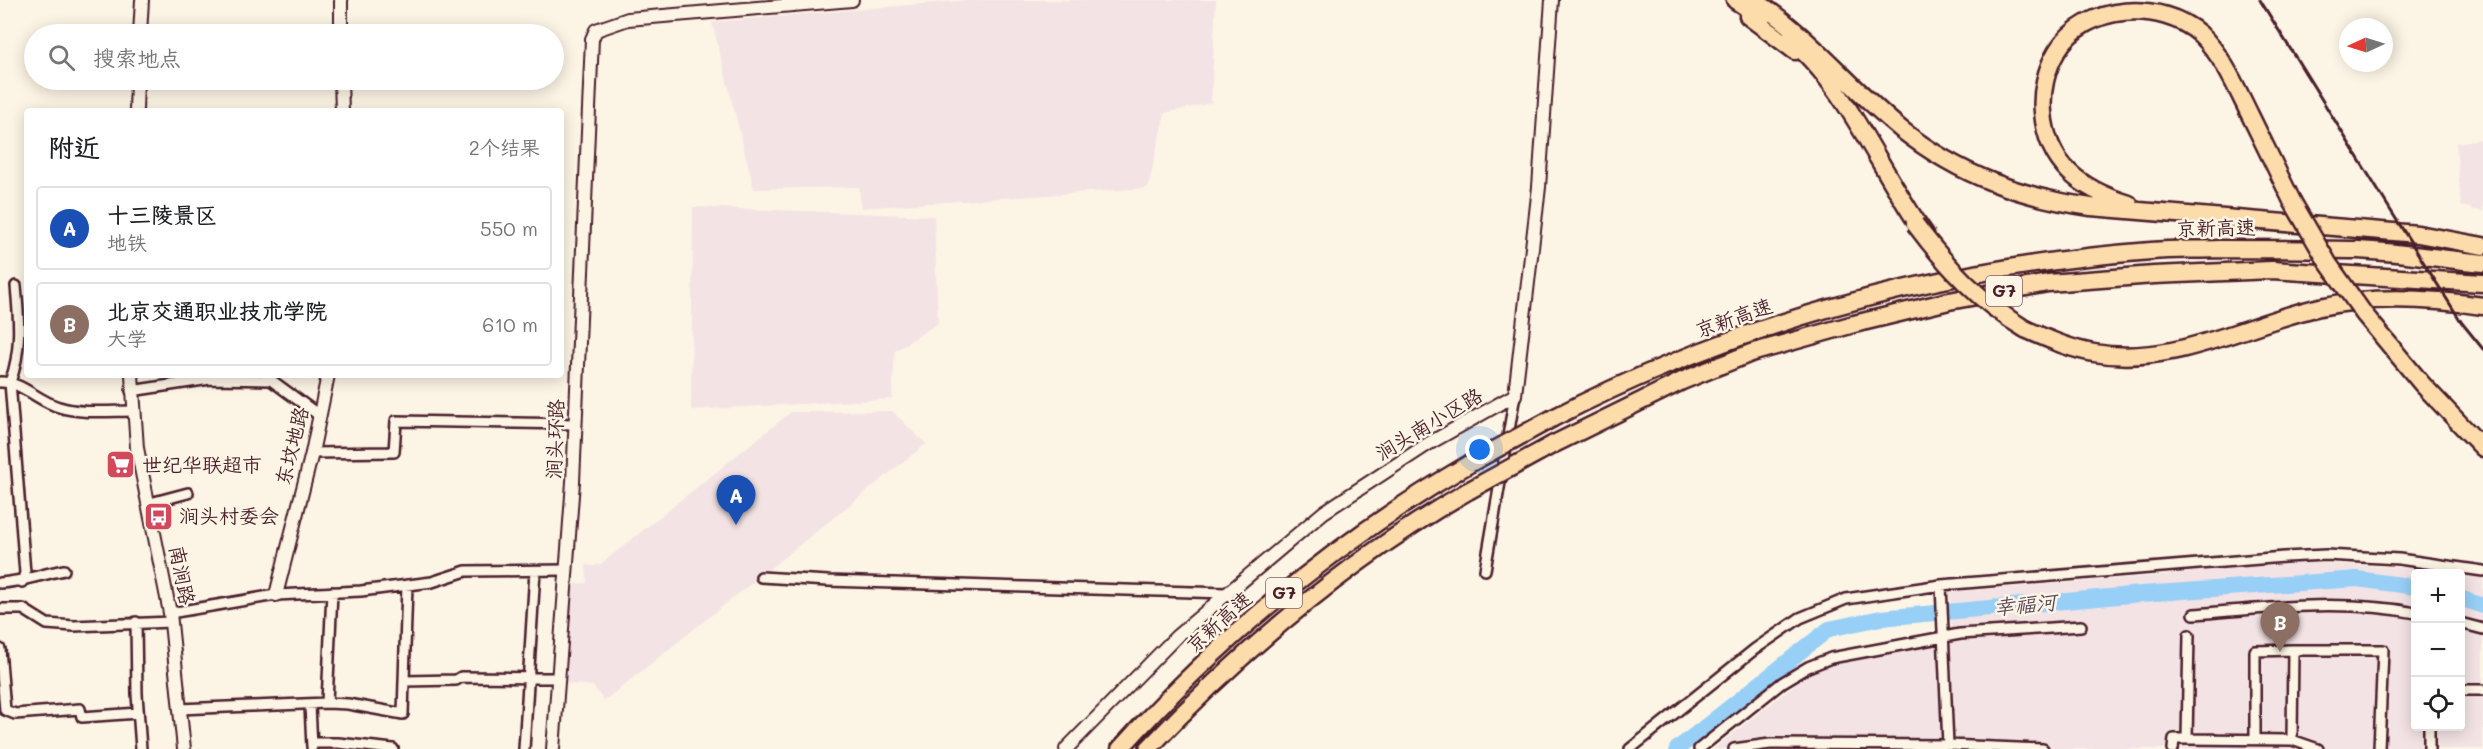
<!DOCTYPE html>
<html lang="zh">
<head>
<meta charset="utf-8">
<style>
  body { margin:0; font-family:Mali,"LXGW WenKai TC",sans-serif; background:#f6f6f6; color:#202124 }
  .controls { position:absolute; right:18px; bottom:18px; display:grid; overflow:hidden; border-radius:6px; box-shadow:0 3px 15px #0003 }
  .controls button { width:54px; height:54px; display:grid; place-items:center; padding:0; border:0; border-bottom:2px solid #e0e0e0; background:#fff; color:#202124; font:30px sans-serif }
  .compass { position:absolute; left:2339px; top:18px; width:54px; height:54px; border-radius:50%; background:#fff; box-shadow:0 3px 15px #0003; rotate:266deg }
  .you { position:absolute; left:1480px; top:450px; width:21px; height:21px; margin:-15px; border:4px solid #fff; border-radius:50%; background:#1a73e8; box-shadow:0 0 0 9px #1a73e833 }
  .badge { display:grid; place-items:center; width:39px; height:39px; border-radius:50%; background:#111827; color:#fff; font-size:20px; font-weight:700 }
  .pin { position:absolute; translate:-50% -50px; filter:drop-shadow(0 2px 3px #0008) }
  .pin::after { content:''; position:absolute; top:32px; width:21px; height:18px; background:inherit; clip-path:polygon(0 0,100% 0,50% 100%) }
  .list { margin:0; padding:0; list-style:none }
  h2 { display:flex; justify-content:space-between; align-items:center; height:78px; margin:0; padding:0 24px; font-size:26px }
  h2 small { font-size:20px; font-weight:400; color:#757577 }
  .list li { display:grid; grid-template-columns:39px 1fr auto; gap:18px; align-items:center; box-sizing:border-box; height:84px; margin:0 12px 12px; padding:0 12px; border:2px solid #e0e0e0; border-radius:6px }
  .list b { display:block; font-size:22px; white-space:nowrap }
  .list p { margin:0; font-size:20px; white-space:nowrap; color:#757577 }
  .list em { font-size:20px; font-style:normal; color:#757577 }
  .icon { flex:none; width:33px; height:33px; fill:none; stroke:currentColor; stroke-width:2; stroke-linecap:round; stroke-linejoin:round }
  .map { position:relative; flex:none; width:2483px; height:749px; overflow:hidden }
  .search { position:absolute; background:#fff; box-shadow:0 3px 15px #0003; left:24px; top:24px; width:540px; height:66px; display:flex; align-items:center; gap:15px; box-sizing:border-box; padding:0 21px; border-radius:33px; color:#757577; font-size:22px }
  .panel { position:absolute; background:#fff; box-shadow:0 3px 15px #0003; left:24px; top:108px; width:540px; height:270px; border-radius:6px }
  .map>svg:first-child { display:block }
</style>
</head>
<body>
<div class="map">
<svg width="2483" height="749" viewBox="0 0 2483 749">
  <rect width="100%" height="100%" fill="#fcf5e5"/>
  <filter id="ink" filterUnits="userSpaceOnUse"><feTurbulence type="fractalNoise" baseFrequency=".0167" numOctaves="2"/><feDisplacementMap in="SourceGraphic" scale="12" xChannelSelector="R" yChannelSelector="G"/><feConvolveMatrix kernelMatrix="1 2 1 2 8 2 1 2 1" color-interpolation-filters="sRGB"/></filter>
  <g filter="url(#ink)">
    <path fill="#f4e3e4" d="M968,0h248l-5,103 -46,10 -17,75 -287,20 -2,-21 -105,2 -42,-167z
      M2483,139v73l-22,-6 -5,-63z
      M693,207l241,9 4,107 -43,28 -3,48 -201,11z
      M892,411l34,33 -322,257 -11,-15 -31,-3 8,-99 17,-1 -1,-18 8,1 8,-3 189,-151z
      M2296,562l138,7 23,4 -41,1v152h44l1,-152 22,4v171h-770l99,-78 140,-44 -3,-35 193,-15z"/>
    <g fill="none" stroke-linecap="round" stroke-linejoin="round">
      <path stroke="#98cff7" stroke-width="16" d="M2460,598l23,8
        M1677,749l152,-120 52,-11 260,-24 216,-15 59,8"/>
      <defs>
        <path id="street" d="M16,286c3,32 6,65 -6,96l15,191 -3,9
          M0,382c21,-1 38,19 59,25 22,7 51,4 75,4
          M131,391l79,-12 61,1 49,36
          M312,453l82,-1 2,-31 179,3
          M149,507l5,-5 34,-9
          M1485,570l30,-175
          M761,577l67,4 398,12
          M0,583c22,-1 42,-9 64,-13
          M1941,585l7,160
          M0,609h23l24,15 27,2 97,-4
          M170,613l106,-18 85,-4 71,-9 34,-11 100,-1
          M2194,614c73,-6 149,-15 222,-1
          M136,622l1,72 4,55
          M2460,623l23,6
          M0,649l5,61 10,4 65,-5 2,8 56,-4
          M404,681l3,-96
          M2460,690h23
          M327,703l5,-111
          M310,705l2,42
          M179,709l148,-6 21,1 55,10 1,-33 52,-1 5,-3 98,1
          M2187,739l2,-104
          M2255,739v-88l38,-1
          M2292,740l1,-90h90l-4,99
          M312,743h26l55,6
          M524,749l11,-178
          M1630,749l125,-100 45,-31 46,-19 95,-14 343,-28 42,-2 73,4 84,12
          M1699,749l84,-67 25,-15 23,-9 129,-24 121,-8
          M1734,749l36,-5 178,1 95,4
          M2173,749l1,-10h13l105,1 26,9
          M2429,749v-23"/>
        <path id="secondary" d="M140,34l2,-34
          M341,34v-34
          M341,80l1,31
          M136,111l1,-31
          M132,375l5,73 33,165 14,136
          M276,595l36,-142 16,-78
          M553,749l20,-267 19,-443 4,-9 32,-11 224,-19
          M1066,749l111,-113 147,-124 104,-68 87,-49 24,-208 13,-187"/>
        <path id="highway" d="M1735,0l27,18
          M1754,0c56,36 97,89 148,130 57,45 118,67 189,77l327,27 65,12
          M1748,16l47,35
          M1789,39c58,46 92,135 136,195
          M2129,204c-48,-15 -82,-39 -86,-92 -2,-20 3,-43 14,-61 29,-48 104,-51 143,-17 23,22 36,53 50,81 14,29 28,57 42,86
          M2364,314l58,70 61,64
          M2025,329c23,10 45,20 69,24 80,14 150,-29 226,-46 53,-12 109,-9 163,-1
          M1553,418c188,-97 387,-151 598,-167 23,-2 46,-1 68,-2 46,0 93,0 139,1 42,2 84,9 125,13
          M1552,445l130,-64 69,-28 103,-29 95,-23 99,-18 106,-8 118,-5 211,13
          M1120,749c101,-112 219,-209 349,-285
          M1148,749c95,-100 201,-189 320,-258"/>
      </defs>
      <use href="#street" stroke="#4a1f2b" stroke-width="14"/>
      <use href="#secondary" stroke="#4a1f2b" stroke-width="16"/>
      <use href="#highway" stroke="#4a1f2b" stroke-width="21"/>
      <use href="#street" stroke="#fcf5e5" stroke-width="9"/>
      <use href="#secondary" stroke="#fcf5e5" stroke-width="12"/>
      <use href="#highway" stroke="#fddcac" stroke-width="16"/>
      <path stroke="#4a1f2b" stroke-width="3" d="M2260,0l131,211 71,112 21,26"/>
      <defs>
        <path id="highway-bridge" d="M2292,201l36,62 36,51
          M1915,224c32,43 65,78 110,105
          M1469,464l84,-46
          M1468,491l84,-46"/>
      </defs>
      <use href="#highway-bridge" stroke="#4a1f2b" stroke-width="21" stroke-linecap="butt"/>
      <use href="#highway-bridge" stroke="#fddcac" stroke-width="16"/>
    </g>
  </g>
  <defs>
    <symbol id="supermarket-square" viewBox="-11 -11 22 22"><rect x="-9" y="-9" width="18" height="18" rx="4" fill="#d1495b" stroke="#fcf5e5"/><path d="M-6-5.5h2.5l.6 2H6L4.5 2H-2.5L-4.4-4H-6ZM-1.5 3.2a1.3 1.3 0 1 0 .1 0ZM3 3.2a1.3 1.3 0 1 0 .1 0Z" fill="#fff"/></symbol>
    <symbol id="bus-square" viewBox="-11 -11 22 22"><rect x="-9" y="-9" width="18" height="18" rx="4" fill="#d1495b" stroke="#fcf5e5"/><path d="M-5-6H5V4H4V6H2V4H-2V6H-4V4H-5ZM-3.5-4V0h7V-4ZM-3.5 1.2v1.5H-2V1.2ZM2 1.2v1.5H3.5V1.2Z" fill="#fff"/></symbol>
  </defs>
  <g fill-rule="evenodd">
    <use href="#supermarket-square" x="104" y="448" width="33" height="33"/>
    <use href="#bus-square" x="142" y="500" width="33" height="33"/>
  </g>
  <g text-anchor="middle" stroke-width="5" stroke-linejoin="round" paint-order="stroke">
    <g fill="#fcf5e5" stroke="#7f5f63" stroke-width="1.5">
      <rect x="1986" y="276" width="36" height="30" rx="4.5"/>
      <rect x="1266" y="578" width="36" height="30" rx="4.5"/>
    </g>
    <g font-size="18" font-weight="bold" fill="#4a1f2b">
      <text x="2004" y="297">G7</text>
      <text x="1284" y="599">G7</text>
    </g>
    <g font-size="20" fill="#4a1f2b" stroke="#fcf5e5">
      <text transform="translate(2216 228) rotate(-1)" y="7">京新高速</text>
      <text transform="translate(1734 318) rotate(-19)" y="7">京新高速</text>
      <text transform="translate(1429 424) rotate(-31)" y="7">涧头南小区路</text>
      <text transform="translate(555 439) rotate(-88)" y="7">涧头环路</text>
      <text transform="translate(292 446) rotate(-76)" y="7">东坟地路</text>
      <text transform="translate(182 575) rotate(79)" y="7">南涧路</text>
      <text transform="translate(1219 622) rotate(-42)" y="7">京新高速</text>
    </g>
    <g font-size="20" fill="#4a1f2b" stroke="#fcf5e5" text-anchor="start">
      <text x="142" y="472">世纪华联超市</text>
      <text x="179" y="523">涧头村委会</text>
    </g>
    <g font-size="21" font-style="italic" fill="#5e4b5e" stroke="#fcf5e5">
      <text transform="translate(2025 605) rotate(-5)" y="7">幸福河</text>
    </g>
  </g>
</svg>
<div class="controls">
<button>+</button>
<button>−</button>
<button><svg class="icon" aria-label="locate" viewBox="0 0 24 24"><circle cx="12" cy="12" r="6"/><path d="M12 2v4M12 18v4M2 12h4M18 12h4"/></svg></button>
</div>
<svg class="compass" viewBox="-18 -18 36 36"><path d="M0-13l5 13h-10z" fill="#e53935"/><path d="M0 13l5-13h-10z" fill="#757577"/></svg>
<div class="you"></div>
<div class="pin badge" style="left:736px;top:525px;background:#1a4fb4">A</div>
<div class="pin badge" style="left:2280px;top:652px;background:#8d6e63">B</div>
<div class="search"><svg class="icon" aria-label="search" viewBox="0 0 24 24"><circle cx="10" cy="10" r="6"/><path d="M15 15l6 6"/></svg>搜索地点</div>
<section class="panel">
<h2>附近<small>2个结果</small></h2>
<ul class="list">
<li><span class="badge" style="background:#1a4fb4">A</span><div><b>十三陵景区</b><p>地铁</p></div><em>550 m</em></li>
<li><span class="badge" style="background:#8d6e63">B</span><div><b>北京交通职业技术学院</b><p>大学</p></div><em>610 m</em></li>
</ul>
</section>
</div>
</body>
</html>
